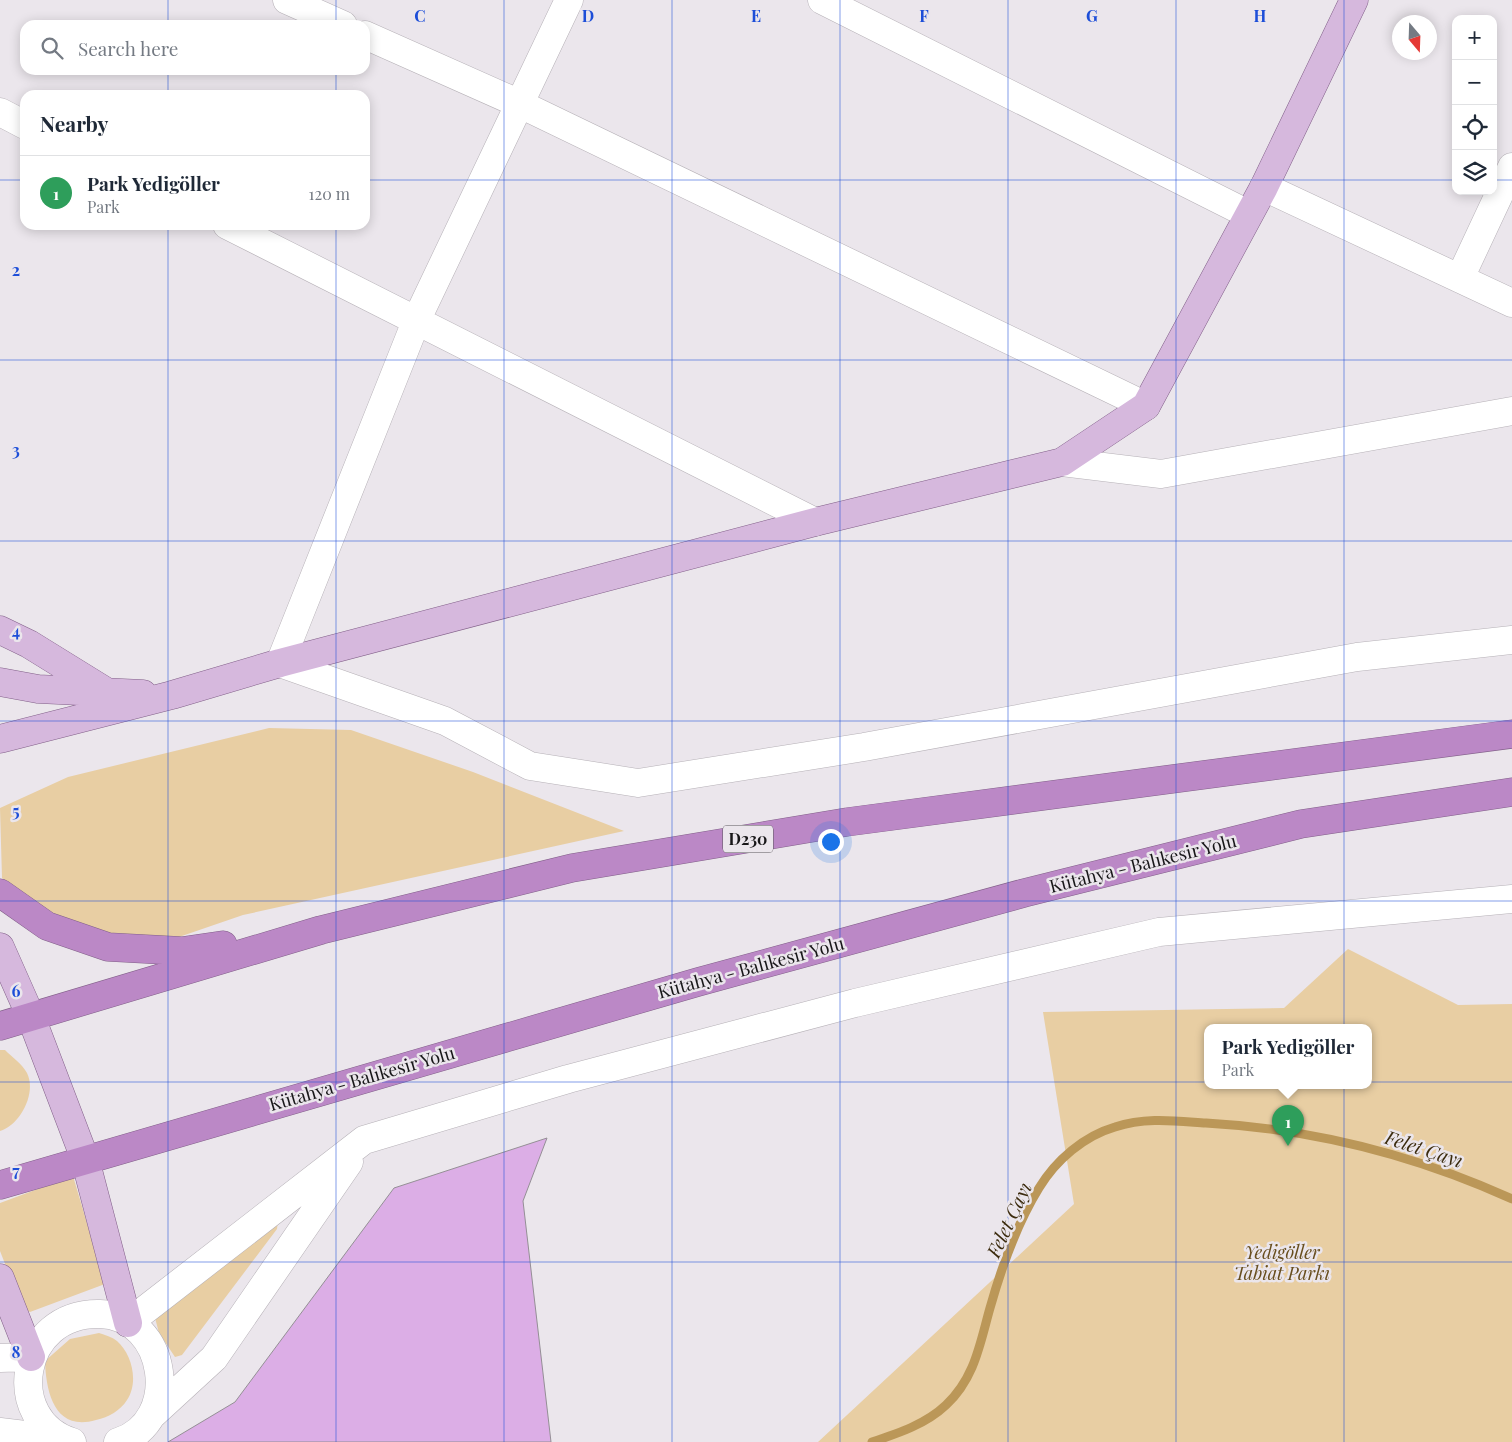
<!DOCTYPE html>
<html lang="en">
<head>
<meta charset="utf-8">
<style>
  body { margin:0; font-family:"Playfair Display",serif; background:#f2f2f3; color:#1f2937 }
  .controls { position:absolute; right:15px; top:15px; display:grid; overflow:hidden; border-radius:10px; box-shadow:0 2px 12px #0003 }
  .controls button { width:45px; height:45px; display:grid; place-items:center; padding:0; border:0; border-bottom:1px solid #e0e1e3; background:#fff; color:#1f2937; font:25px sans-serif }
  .compass { position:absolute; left:1392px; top:15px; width:45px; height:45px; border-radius:50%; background:#fff; box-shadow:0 2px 12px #0003; rotate:161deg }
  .you { position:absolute; left:830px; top:841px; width:18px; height:18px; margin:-12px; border:4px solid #fff; border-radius:50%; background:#1a73e8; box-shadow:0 0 0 8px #1a73e833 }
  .badge { display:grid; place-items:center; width:32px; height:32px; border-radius:50%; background:#9f7625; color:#fff; font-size:16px; font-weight:700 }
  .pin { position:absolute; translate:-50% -41px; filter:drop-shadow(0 1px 2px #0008) }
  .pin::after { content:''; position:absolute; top:26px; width:18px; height:15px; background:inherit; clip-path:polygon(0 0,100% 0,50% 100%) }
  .popup { position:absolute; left:1204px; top:1024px; width:168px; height:65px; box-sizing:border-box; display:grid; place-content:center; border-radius:10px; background:#fff; filter:drop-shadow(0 1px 4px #0005); font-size:16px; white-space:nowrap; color:#747a83 }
  .popup b { font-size:19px; color:#1f2937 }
  .popup::after { content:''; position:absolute; left:50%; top:100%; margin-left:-10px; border:10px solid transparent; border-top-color:#fff }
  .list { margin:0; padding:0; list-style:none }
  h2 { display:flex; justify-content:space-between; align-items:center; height:65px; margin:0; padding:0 20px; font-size:21px }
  h2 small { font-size:16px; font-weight:400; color:#747a83 }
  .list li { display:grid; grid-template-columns:32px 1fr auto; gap:15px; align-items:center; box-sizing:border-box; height:75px; padding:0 20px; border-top:1px solid #e0e1e3 }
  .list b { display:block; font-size:19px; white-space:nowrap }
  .list p { margin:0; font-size:16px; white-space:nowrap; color:#747a83 }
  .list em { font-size:16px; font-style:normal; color:#747a83 }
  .icon { flex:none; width:28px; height:28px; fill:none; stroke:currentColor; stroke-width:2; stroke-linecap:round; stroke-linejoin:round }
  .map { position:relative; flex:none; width:1512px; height:1442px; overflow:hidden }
  .search { position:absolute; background:#fff; box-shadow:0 2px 12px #0003; left:20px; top:20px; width:350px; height:55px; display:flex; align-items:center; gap:12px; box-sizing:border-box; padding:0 18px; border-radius:15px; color:#747a83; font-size:19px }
  .panel { position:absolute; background:#fff; box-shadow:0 2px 12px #0003; left:20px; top:90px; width:350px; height:140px; border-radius:15px }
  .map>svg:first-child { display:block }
</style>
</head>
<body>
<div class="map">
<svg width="1512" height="1442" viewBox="0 0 1512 1442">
  <rect width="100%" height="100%" fill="#ebe6ec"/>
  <path fill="#e8cea3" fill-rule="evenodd" d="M269,728l82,2 122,42 151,59 -381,84 -99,34 -110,-36 -32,-35 -2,-70 68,-31z
    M1348,949l110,56 54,-1v438h-694l256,-238 -31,-192 241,-4zM1208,1027h160v58h-160z
    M0,1050h5c7,7 17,14 22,23 10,20 -7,52 -27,58z
    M73,1176l32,108 -75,28 -8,-5 -22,-56v-48z
    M278,1220l-1,9 -95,126 -7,2 -16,-24 -5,-19z
    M99,1333c6,2 13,4 18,8 15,13 22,41 10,59 -7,11 -18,17 -31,20 -41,12 -50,-27 -51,-59l25,-22z"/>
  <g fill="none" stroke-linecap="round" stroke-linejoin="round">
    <path stroke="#bb9758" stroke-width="9" d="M872,1442c27,-9 54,-18 74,-37 29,-27 34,-62 44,-97 11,-39 28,-86 49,-120 17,-28 45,-52 76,-61 31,-10 60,-6 91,-4 107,6 209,32 306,76"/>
  </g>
  <path fill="#dcaee6" stroke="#948f95" d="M547,1138l-24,63 28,241h-383l67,-40 159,-214z"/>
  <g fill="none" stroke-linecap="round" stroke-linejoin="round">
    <defs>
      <path id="minor" d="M287,0l56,25
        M569,0l-152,319 -137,344 165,58 85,45 108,17 226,-36 493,-90 155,-17
        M822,0l426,214
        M365,35l155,69 626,302
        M0,112l25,13
        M1264,187l248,116
        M227,225l588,297
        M1460,278l52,-111
        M1062,462l99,12 351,-63
        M128,1323l236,-183 204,-61 287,-76 304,-71 353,-33
        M0,1358l31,-1
        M152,1415l62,-57 135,-196
        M0,1432l66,8
        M72,1442c-69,-21 -54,-130 28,-128 68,2 83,108 18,128"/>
      <path id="major" d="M0,630l29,14 76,47
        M0,682l38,7 105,5
        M0,739l172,-44 108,-32 535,-141 247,-60 84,-56 118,-219 90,-187
        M0,947l31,70 54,142 43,164
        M0,1278l31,79"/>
      <path id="highway" d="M0,893l47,33 61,21 74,4 41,-6
        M0,1026l321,-96 251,-62 275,-46 665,-88
        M0,1185l698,-203 326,-89 277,-69 211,-32"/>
    </defs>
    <use href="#minor" stroke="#b6b1b7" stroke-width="29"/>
    <use href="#major" stroke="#826089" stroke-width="29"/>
    <use href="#highway" stroke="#826089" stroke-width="29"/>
    <use href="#minor" stroke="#fff" stroke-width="28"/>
    <use href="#major" stroke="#d6b8dd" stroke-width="28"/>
    <use href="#highway" stroke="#bb88c6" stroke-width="28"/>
  </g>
  <path fill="none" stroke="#1d4ed8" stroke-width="1" stroke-opacity="0.55" d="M168,0v25M336,0v25M504,0v1442M672,0v1442M840,0v1442M1008,0v1442M1176,0v1442M1344,0v1442M168,70v25M336,70v25M0,180h25M365,180h1091M1493,180h19M168,225v1217M336,225v1217M0,360h1512M0,541h1512M0,721h1512M0,901h1512M0,1082h1512M0,1262h1512"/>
  <g text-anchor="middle" stroke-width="5" stroke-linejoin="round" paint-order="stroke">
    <rect fill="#ebe6ec" stroke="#575558" stroke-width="1" x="723" y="825.5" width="50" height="27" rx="4"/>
    <g font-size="16" font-weight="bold" fill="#181719">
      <text x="748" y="845">D230</text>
    </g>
    <g font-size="18" fill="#181719" stroke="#ebe6ec">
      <text transform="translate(1143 864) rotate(-14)" y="6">Kütahya - Balıkesir Yolu</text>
      <text transform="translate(751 968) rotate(-15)" y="6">Kütahya - Balıkesir Yolu</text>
      <text transform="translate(362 1079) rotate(-16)" y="6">Kütahya - Balıkesir Yolu</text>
    </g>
    <g font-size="18" font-style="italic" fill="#684e1e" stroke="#ebe6ec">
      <text x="1282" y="1259">Yedigöller<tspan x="1282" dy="21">Tabiat Parkı</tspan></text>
    </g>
    <g font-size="19" font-style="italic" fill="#3c2c0f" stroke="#ebe6ec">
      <text transform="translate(1424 1149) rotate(18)" y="7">Felet Çayı</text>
      <text transform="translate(1009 1220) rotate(-65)" y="7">Felet Çayı</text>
    </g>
  </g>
  <g font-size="16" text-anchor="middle" font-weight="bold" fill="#1d4ed8" stroke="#ebe6ec" stroke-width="5" stroke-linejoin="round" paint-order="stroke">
    <text x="420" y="22">C</text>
    <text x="588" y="22">D</text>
    <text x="756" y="22">E</text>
    <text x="924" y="22">F</text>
    <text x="1092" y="22">G</text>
    <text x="1260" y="22">H</text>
    <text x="16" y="276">2</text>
    <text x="16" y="456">3</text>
    <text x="16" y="637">4</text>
    <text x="16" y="817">5</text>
    <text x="16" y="997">6</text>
    <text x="16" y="1177">7</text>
    <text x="16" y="1358">8</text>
  </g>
</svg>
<div class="controls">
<button>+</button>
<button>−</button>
<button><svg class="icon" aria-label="locate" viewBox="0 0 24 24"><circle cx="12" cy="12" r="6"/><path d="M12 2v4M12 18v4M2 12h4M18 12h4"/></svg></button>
<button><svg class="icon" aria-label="layers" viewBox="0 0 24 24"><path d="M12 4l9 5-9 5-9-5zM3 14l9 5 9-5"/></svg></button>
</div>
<svg class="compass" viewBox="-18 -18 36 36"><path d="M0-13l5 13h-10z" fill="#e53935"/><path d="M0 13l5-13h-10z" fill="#747a83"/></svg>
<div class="you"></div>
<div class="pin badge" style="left:1288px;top:1146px;background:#2e9e5b">1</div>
<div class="popup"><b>Park Yedigöller</b>Park</div>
<div class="search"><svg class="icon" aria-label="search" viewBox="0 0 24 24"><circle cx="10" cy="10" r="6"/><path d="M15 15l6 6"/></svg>Search here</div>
<section class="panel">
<h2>Nearby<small></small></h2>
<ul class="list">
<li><span class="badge" style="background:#2e9e5b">1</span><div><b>Park Yedigöller</b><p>Park</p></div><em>120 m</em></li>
</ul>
</section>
</div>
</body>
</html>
